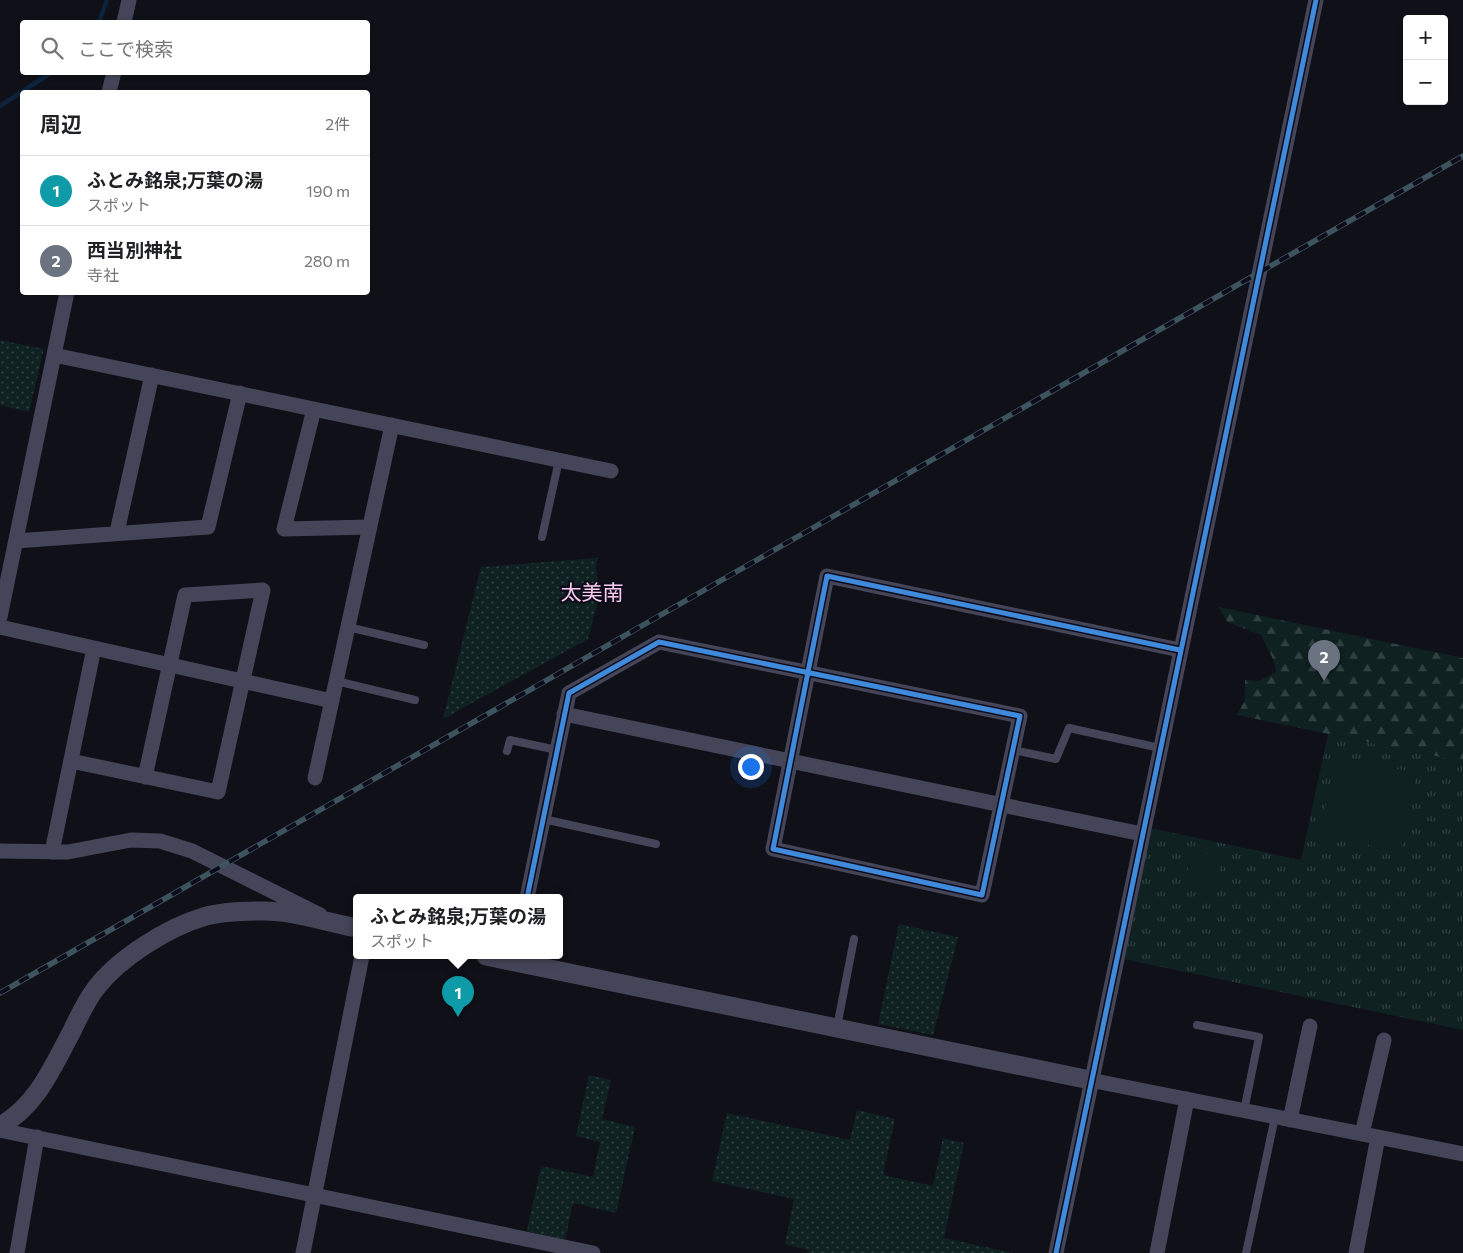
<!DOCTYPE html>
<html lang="ja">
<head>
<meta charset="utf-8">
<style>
  body { margin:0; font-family:Commissioner,"Noto Sans JP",sans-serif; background:#f6f6f6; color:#202124 }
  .controls { position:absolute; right:15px; top:15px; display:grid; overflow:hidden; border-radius:5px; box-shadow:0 1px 4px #0004 }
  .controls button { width:45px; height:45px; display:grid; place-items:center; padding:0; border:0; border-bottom:1px solid #e0e0e0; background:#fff; color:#202124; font:25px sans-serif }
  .you { position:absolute; left:750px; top:766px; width:18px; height:18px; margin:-12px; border:4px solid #fff; border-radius:50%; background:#1a73e8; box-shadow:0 0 0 8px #1a73e833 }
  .badge { display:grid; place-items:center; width:32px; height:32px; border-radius:50%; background:#ea580c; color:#fff; font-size:16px; font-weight:700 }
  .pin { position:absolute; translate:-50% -41px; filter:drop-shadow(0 1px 2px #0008) }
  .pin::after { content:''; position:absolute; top:26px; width:18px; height:15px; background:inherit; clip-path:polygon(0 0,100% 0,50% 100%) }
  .popup { position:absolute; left:353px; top:894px; width:210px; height:65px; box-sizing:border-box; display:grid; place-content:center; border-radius:5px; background:#fff; filter:drop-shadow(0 1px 4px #0005); font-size:16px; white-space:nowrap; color:#757577 }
  .popup b { font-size:19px; color:#202124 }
  .popup::after { content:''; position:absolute; left:50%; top:100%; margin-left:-10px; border:10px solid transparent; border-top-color:#fff }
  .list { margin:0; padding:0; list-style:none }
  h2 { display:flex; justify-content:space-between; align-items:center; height:65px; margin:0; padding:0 20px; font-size:21px }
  h2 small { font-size:16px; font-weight:400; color:#757577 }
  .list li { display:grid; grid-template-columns:32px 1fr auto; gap:15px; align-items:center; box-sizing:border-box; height:70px; padding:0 20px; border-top:1px solid #e0e0e0 }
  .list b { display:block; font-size:19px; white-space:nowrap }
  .list p { margin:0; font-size:16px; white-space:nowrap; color:#757577 }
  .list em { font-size:16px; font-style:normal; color:#757577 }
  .icon { flex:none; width:28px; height:28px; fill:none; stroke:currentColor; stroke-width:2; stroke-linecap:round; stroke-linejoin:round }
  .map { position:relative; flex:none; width:1463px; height:1253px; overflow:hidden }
  .search { position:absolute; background:#fff; box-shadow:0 1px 4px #0004; left:20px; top:20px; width:350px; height:55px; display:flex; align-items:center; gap:12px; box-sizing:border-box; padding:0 18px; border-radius:5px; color:#757577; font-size:19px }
  .panel { position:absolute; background:#fff; box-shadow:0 1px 4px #0004; left:20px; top:90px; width:350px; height:205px; border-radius:5px }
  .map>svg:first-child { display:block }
</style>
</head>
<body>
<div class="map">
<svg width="1463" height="1253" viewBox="0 0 1463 1253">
  <defs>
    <pattern id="grass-dots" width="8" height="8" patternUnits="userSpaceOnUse" patternTransform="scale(1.25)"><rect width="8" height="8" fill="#0f2221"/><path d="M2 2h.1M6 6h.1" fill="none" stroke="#314142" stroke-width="1.8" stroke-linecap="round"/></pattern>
    <pattern id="forest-firs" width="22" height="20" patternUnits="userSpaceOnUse" patternTransform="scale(1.25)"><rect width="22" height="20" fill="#0f2221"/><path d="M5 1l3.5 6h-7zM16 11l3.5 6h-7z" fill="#314142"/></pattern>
    <pattern id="park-tufts" width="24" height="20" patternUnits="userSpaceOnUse" patternTransform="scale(1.25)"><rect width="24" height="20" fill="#0f2221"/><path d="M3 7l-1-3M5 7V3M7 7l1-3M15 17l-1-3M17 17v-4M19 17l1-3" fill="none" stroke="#314142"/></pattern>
  </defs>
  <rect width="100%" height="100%" fill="#101018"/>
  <path fill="url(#grass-dots)" d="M0,340l44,9 -15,63 -29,-7z
    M598,558l-2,8 3,31 -11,42 -145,80 38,-152z
    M899,924l59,13 -25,98 -55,-11z
    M589,1075l22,5 -9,39 33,8 -19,86 -43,-10 -8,37 -38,-9 14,-65 52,11 7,-35 -24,-6z
    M857,1110l38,9 -12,56 50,11 10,-48 21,5 -20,95 69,15h-205l1,-3 -24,-6 9,-45 -82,-18 15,-68 123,27z"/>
  <path fill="url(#forest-firs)" d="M1219,607l244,51v104l-226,-47 8,-15v-20l13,1 18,-9 -2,-11 -13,-26 -34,-13z"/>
  <path fill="url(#park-tufts)" d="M1328,734l135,28v268l-340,-71 27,-131 151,32z"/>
  <path fill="#0f2221" d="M1336,756l81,17 -17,79 -80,-18z
    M1192,851l30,7 -6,30 -31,-6z"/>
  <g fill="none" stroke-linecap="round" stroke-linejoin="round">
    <path stroke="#0d223b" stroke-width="4.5" d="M99,22l8,-22
      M0,106l52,-34"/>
    <path stroke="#444558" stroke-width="8" d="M542,537l17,-77
      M348,627l76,18
      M336,681l79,19
      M1013,750l43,9 13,-31 91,20
      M507,751l3,-11 47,10
      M543,819l113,25
      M1197,1025l62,12 -15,74
      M837,1027l17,-88
      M1246,1253l29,-136"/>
    <path stroke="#444558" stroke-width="15" d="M124,22l5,-22
      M109,92l5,-20
      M54,355l557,116
      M314,409l-30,120 86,-2
      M117,532l35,-157
      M16,541l192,-14 32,-134
      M0,617l67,-325
      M0,627l332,74
      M564,714l578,120
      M71,761l147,31 45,-202 -78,5 -40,182
      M315,778l77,-353
      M0,851l68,1 63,-12 29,1 32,10 128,64
      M52,852l42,-204
      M527,898l42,-205 90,-51 361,74 -38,179 -209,-46 54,-273 353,74
      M1090,1080l373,74
      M1290,1120l20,-94
      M0,1130l593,123
      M1362,1134l22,-94
      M17,1253l20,-116
      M303,1253l59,-297
      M1056,1253l260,-1253
      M1157,1253l30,-154
      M1356,1253l22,-116"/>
    <path stroke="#444558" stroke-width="19" d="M486,956l604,124
      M0,1126c37,-20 53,-60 72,-95 7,-15 14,-30 24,-43 23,-30 71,-60 107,-71 17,-5 39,-6 57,-6 32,-1 65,11 97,17"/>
    <defs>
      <path id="rail" d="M0,993l1463,-837"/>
    </defs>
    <use href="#rail" stroke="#3d545f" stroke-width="5.5"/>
    <use href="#rail" stroke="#0d0c1b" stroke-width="4" stroke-dasharray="11" stroke-linecap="butt"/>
    <defs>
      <path id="cycleway" d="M527,898l42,-205 90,-51 361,74 -38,179 -209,-46 54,-273 353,74
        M1056,1253l260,-1253"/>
    </defs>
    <use href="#cycleway" stroke="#0d0c1b" stroke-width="8"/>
    <use href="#cycleway" stroke="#408adc" stroke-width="5"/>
  </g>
  <g text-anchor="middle" stroke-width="4.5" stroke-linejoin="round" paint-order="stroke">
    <g font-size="21" fill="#fdcaef" stroke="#0d0c1b">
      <text x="592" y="600">太美南</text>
    </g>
  </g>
</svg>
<div class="controls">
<button>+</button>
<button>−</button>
</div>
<div class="you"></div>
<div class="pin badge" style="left:458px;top:1017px;background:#0f9aa8">1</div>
<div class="popup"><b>ふとみ銘泉;万葉の湯</b>スポット</div>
<div class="pin badge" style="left:1324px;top:681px;background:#6b7280">2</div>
<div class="search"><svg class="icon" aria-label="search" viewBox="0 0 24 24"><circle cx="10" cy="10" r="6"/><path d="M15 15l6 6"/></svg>ここで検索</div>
<section class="panel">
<h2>周辺<small>2件</small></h2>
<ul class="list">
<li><span class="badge" style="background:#0f9aa8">1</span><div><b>ふとみ銘泉;万葉の湯</b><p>スポット</p></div><em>190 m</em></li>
<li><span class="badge" style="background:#6b7280">2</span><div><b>西当別神社</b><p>寺社</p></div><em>280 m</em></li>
</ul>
</section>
</div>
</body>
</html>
